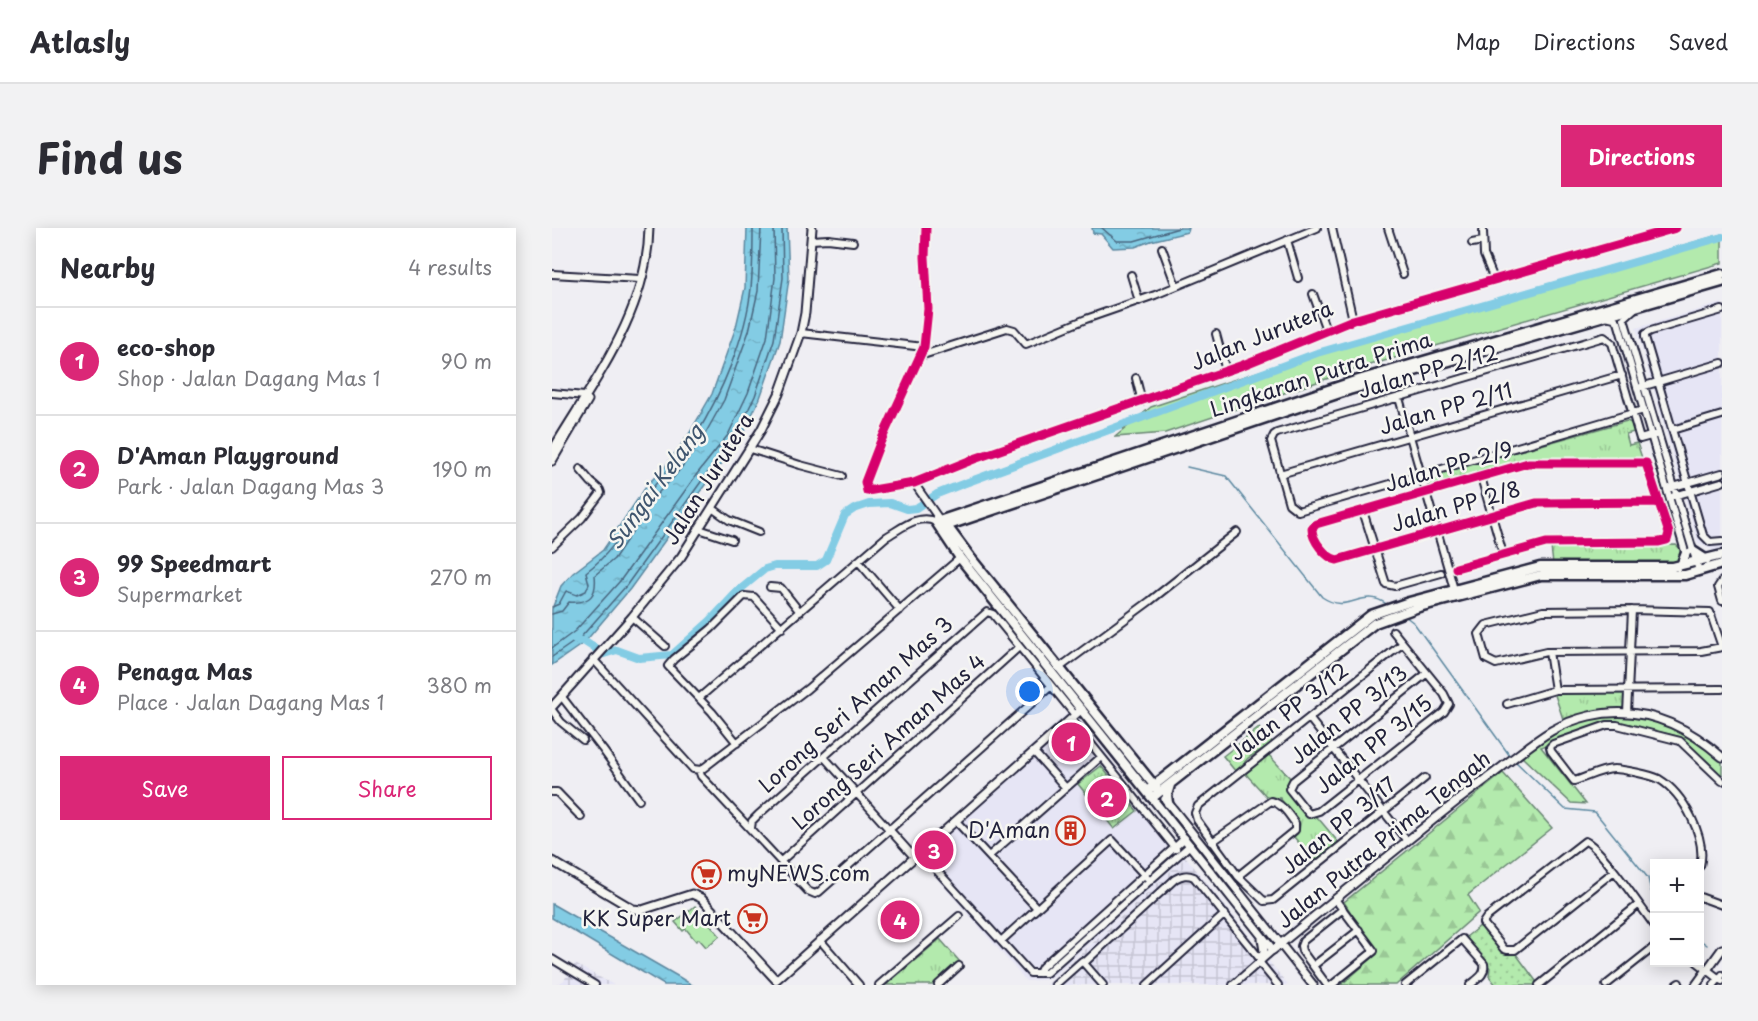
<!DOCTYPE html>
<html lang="en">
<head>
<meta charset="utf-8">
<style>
  body { margin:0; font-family:"Playpen Sans",sans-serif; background:#f2f2f3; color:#2b2b33 }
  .controls { position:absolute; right:18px; bottom:18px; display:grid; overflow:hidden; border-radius:0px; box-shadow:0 3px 15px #0003 }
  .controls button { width:54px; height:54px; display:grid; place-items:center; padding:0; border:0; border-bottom:2px solid #e1e1e2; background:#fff; color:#2b2b33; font:30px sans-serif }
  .you { position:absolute; left:478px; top:464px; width:21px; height:21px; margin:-15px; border:4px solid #fff; border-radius:50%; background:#1a73e8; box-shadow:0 0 0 9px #1a73e833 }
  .badge { display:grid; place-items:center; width:39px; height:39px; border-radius:50%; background:#db2777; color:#fff; font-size:20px; font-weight:700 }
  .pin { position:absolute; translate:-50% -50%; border:3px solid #fff; box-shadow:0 2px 6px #0006 }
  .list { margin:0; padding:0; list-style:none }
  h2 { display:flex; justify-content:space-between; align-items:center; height:78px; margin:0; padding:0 24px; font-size:26px }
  h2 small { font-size:20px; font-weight:400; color:#7c7c81 }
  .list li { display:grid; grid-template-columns:39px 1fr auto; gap:18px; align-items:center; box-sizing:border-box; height:108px; padding:0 24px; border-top:2px solid #e1e1e2 }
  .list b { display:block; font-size:22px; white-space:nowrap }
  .list p { margin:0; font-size:20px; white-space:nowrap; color:#7c7c81 }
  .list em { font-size:20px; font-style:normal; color:#7c7c81 }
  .actions { display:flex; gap:12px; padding:18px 24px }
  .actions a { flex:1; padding:14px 0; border:2px solid #db2777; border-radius:0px; text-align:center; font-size:21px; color:#db2777 }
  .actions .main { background:#db2777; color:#fff }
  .map { position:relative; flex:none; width:1170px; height:757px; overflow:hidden; border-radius:0px }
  header { display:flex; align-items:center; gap:36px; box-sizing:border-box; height:84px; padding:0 30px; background:#fff; border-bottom:2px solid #e1e1e2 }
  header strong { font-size:28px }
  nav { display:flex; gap:33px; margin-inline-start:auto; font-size:21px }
  .intro { display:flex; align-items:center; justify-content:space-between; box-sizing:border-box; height:144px; padding:0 36px }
  h1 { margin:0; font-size:42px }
  .button { padding:15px 27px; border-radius:0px; background:#db2777; color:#fff; font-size:21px; font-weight:700 }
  main { display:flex; gap:36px; padding:0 36px }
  aside { flex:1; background:#fff; border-radius:0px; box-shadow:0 3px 15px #0003 }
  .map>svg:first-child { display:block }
</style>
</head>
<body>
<header>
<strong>Atlasly</strong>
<nav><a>Map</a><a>Directions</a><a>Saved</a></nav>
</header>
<div class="intro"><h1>Find us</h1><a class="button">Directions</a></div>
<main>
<aside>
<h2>Nearby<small>4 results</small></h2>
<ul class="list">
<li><span class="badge">1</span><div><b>eco-shop</b><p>Shop · Jalan Dagang Mas 1</p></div><em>90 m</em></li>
<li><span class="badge">2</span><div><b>D'Aman Playground</b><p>Park · Jalan Dagang Mas 3</p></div><em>190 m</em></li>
<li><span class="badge">3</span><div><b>99 Speedmart</b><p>Supermarket</p></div><em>270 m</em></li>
<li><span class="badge">4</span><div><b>Penaga Mas</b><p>Place · Jalan Dagang Mas 1</p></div><em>380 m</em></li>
</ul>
<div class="actions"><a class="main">Save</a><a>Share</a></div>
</aside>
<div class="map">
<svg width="1170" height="757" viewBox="0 0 1170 757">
  <defs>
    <pattern id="industrial-grid" width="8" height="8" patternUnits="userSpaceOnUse" patternTransform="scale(1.5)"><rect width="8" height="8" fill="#e6e5f5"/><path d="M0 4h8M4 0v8" fill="none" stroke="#c5c4d3"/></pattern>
    <pattern id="forest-firs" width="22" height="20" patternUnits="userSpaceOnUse" patternTransform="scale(1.5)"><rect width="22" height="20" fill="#b3eaad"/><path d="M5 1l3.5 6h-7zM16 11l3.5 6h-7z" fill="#9ac896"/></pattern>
    <pattern id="park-tufts" width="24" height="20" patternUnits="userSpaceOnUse" patternTransform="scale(1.5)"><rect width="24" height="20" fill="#b3eaad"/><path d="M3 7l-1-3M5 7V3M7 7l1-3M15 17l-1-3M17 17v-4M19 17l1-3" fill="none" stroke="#9ac896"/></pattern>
    <pattern id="garden-dots" width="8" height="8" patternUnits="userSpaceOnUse" patternTransform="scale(1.5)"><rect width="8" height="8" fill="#b3eaad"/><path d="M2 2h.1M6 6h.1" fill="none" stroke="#9ac896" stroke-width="1.8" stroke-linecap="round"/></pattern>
    <pattern id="water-ripples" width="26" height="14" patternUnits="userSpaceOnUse" patternTransform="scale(1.5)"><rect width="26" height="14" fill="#83cce4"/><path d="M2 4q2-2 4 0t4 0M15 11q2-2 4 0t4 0" fill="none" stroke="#71afc4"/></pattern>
  </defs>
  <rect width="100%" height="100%" fill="#efeef3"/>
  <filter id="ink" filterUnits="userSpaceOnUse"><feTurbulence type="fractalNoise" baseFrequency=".0167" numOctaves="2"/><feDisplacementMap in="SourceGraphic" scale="12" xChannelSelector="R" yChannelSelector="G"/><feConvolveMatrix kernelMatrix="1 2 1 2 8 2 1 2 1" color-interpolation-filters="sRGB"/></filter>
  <g filter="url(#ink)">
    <path fill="#e6e5f5" d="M1170,75v245l-8,3 -16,-8 -62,-215z
      M520,481l114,148 -135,122 -25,2 -112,-129z"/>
    <path fill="url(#industrial-grid)" d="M634,629l102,128h-241z
      M23,736l39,21h-57l7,-5z"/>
    <path fill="#b3eaad" stroke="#6a8674" stroke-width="1.5" d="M1170,6v29l-369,107 -188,63 -50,4 36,-30 194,-64z
      M1053,487c17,1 35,0 52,4 22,6 48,27 65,41v16l-41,-39 -68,-16 -72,26 45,57 -15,-1 -50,-47 48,-32z
      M143,678l25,30 -14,11 -7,-8 -3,2 -10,-12 -3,2 -8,-9z"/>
    <path fill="url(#forest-firs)" stroke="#6a8674" stroke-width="1.5" d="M951,545l49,55 -84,67 11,17 -83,73h-55l36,-31 -33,-52z"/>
    <path fill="url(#park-tufts)" stroke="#6a8674" stroke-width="1.5" d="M1075,193l4,2 3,9 -8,2 3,11 8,-2 5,15 -3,2h-108l-102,29 -3,-12z
      M1124,317l7,6 -5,13h-125l-2,-17z
      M1074,463l-1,18 -28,1 -34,9 -9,-27z
      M707,500l14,15 -25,15 -12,14 -13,-16z
      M715,525l24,26 -3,10 22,28 8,1 21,25 -24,19 -21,-25 5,-6 1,-7 -20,-26 -13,-1 -25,-27z
      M549,538l36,45 -23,18 -36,-45z
      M388,711l20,23 -27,23h-47z"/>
    <path fill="url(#garden-dots)" stroke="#6a8674" stroke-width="1.5" d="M929,697l19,25 16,4 20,27 -1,4h-39l-7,-9 1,-8 -24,-31z"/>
    <path fill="url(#water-ripples)" stroke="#5c88a0" stroke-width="1.5" d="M195,0h40l2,50 -9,63 -20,57 -21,44 -32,40 -77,107 -45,53 -33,23v-56l9,-23 12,-13 30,-23 45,-66 16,-16 25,-34 23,-40 24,-67 9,-39z
      M540,0h97l-1,4 -37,9 -16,6 -22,1 -12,-14 -8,-1z
      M0,676l127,73 13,8h-28l-112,-67z"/>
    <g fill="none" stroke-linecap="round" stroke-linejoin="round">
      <path stroke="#49667f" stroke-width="1.5" d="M550,0l15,13h17l45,-13
        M0,379l7,-3 7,-13 11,4 9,-4 3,-7 -3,-12c30,-22 43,-52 65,-82 13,-18 31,-33 44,-53 26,-42 51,-100 56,-149 2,-20 2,-40 2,-60
        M0,386l10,-3 7,-9c22,2 28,-8 26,-27l19,-16 44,-66 16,-16 26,-34 24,-43 25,-69 9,-40 3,-63
        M0,420l23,-17 45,-50 77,-107 31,-39 20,-42 19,-55 8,-60 -1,-50
        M0,429l29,-20 45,-51 77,-107 31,-40 21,-43 19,-56 9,-62 -1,-50"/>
      <path stroke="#5c88a0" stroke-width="1.5" d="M635,239l39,9 96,121c28,19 39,-12 66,8
        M853,388l9,7 96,133
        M963,533l50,48 30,3 53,66 3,13 3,5
        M1148,712l7,5"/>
      <path stroke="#83cce4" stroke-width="8" d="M23,411l10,3 19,12 13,-4 22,8 33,-3 38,-34 27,-29 28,-23 10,-3h42l9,-6 19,-45 9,-6 15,-5 21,-1 17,6 9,-1 21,-14 23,-9 357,-132 405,-116"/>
      <defs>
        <path id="minor" d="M374,0l-1,29 3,52 -4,38 -44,96 -15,39 2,9 47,-8 60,-24 269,-94 110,-45 323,-92
          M780,0l21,92
          M836,0l15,46
          M931,3l1,24 10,24
          M259,12l17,-1 25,3
          M735,12l11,38
          M920,15l11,-2
          M610,20l14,38
          M0,46l88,5
          M579,47l8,26
          M761,66l13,36
          M1082,81l-10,9 1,4 74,249
          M1170,82l-71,21 -6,3v3l58,198 7,7 12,-1
          M1054,88l8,2 4,4 68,233
          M249,105l123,14
          M664,106l10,37
          M368,128l87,-28 7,2 12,14 60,-25 69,-24 162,-67
          M584,150l6,24
          M1089,159l81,-24
          M0,165l33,3
          M847,170l56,195
          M1092,182l-11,3 -44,13 -291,85 -9,-7 -18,-63 3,-6 3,-2 327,-96 8,6 28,96 18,-5
          M1120,202l50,-15
          M198,221l50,16 42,11
          M728,246l342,-99
          M929,249l22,77
          M362,255l23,33
          M1118,260l52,-15
          M1122,268l48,-14
          M160,280l17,12 30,12
          M811,283l23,73 9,2 46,-13
          M147,301l33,11
          M0,319l30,-29 19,-25 -1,-3 -9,-8 -11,-13
          M307,334l41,48
          M904,340l90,-25 113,-1 8,-2 2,-7 -23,-70h-118l-212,61 -4,5c0,11 14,29 25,31l199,-57 123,-1
          M1170,353l-4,6 4,14
          M218,359l11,1 19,24
          M1080,382l78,2 12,35 -21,4 -155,1 -50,12 -10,-5 -7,-25 7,-9 57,-14z
          M80,389l33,29
          M841,403l51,63 5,10 -5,8 -125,99 -10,3 -20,-25 4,-8 133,-107
          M850,416l-204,162 -3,7 2,7 41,56 26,25 9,-1 152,-122
          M997,424l6,38
          M41,431l100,110 8,1 106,-81 153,-131
          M507,440l91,-67 87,-69
          M10,469l41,53 36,50
          M147,470l187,-161c16,-9 32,-24 50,-15v-6
          M955,476l48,-14 167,-1
          M0,482l9,12 22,18
          M1075,485l5,-103
          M757,490l98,123
          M519,491l105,130
          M185,515l-25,-31 -44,-46 6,-7 37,-30 33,-33 10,1 28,31
          M482,524l32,36
          M272,529l90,100
          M147,542l2,6 107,115 7,3 4,-2 231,-205
          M0,564h5l24,25
          M404,593l81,87
          M199,600l1,-7 6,-6 229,-203 6,2 82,101
          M660,614l59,-41c12,3 17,13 24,22v7l-57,46
          M368,624l110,121h16l144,-128
          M437,628l112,-99
          M229,633l238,-214
          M1148,638c7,-28 -16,-72 -41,-87 -8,-4 -37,-10 -45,-10 -13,0 -28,9 -40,12l-23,-30 -1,-4 3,-3 54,-19h10l63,16 42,40
          M1061,644l-98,78h-8l-3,-1 -21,-26 4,-6 98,-76c15,5 57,68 69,84
          M1148,669l22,8
          M268,712l39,45
          M449,713l111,-101 38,41
          M0,731l43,26
          M707,734l19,23
          M1145,734l25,19
          M532,735l91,-84c7,-4 12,-5 19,-2l67,83
          M761,738l46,-36
          M487,745l3,-6 143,-129
          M327,757l80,-69
          M386,757l21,-19
          M503,757l27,-24 21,24
          M595,757l78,-71
          M681,757l40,-35
          M775,757l-25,-34 -1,-5 2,-5 40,-32
          M780,757l42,-34 -39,-52
          M853,757l57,-46 22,25c2,11 -7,15 -14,21
          M987,757l99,-80
          M1054,757l48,-38
          M1124,757l3,-2
          M1162,757l8,-10"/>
        <path id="tertiary" d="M0,223c41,-69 96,-139 97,-223
          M0,233l36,-61
          M0,479l80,-90 49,-60 80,-127 18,-36 22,-61 4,-20 7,-85
          M600,570l121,152c61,-50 122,-100 184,-149 17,-13 34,-25 50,-38 28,-21 47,-39 82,-47 51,-12 96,8 133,41
          M613,571l148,186
          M0,633l81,48 9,1 50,-16 9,4 75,82 306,-271
          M709,732l3,-9 -2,-12
          M1144,757l26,-36"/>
        <path id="secondary" d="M1170,46l-367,107 -419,141 24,36 192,240 223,-175 44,-16 122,-32h144l37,-11
          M392,294l26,35 187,232
          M388,300l409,-138 373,-108
          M1141,323l14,9
          M1126,339l4,-4 4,-10
          M595,563l224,-176 38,-13 131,-35h133l49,-12
          M616,575l-1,-8 3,-10"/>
      </defs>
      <use href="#minor" stroke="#22223b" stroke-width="10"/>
      <use href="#tertiary" stroke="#22223b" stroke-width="11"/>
      <use href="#secondary" stroke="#22223b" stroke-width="13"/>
      <use href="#minor" stroke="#f6f6f2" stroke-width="6"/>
      <use href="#tertiary" stroke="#f6f6f2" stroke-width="7"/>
      <use href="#secondary" stroke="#f6f6f2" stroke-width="8"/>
      <defs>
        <path id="cycleway" d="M374,0l-1,29 3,52 -4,38 -44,96 -15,39 2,9 47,-8 60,-24 269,-94 110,-45 323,-92
          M904,340l90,-25 113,-1 8,-2 2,-7 -23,-70h-118l-212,61 -4,5c0,11 14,29 25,31l199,-57 123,-1"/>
      </defs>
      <use href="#cycleway" stroke="#f6f6f2" stroke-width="13"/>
      <use href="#cycleway" stroke="#d6006c" stroke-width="9"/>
    </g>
  </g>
  <defs>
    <symbol id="building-ring" viewBox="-11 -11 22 22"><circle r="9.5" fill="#f6f6f2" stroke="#c8321e" stroke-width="1.5"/><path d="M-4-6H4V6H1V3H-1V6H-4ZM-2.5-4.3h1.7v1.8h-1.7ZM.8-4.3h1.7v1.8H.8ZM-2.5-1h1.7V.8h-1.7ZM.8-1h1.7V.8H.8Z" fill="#c8321e"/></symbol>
    <symbol id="supermarket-ring" viewBox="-11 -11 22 22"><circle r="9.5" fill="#f6f6f2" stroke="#c8321e" stroke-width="1.5"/><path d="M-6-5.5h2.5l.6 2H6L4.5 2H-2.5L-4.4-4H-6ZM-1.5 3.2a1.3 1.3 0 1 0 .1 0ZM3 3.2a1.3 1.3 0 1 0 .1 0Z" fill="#c8321e"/></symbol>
  </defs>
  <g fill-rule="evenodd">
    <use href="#building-ring" x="502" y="586" width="33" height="33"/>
    <use href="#supermarket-ring" x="138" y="630" width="33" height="33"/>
    <use href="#supermarket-ring" x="184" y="674" width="33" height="33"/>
  </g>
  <g text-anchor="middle" stroke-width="5" stroke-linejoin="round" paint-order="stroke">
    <g font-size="21" fill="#22223b" stroke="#f6f6f2">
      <text transform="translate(710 108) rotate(-22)" y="7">Jalan Jurutera</text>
      <text transform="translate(876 144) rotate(-16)" y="7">Jalan PP 2/12</text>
      <text transform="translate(769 147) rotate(-18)" y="7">Lingkaran Putra Prima</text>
      <text transform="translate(894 181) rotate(-16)" y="7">Jalan PP 2/11</text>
      <text transform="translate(897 239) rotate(-16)" y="7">Jalan PP 2/9</text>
      <text transform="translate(157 251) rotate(-58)" y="7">Jalan Jurutera</text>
      <text transform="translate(904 279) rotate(-16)" y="7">Jalan PP 2/8</text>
      <text transform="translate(304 477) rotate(-42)" y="7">Lorong Seri Aman Mas 3</text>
      <text transform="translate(737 484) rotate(-38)" y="7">Jalan PP 3/12</text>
      <text transform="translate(797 487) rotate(-39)" y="7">Jalan PP 3/13</text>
      <text transform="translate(337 514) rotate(-42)" y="7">Lorong Seri Aman Mas 4</text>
      <text transform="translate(822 517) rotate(-39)" y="7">Jalan PP 3/15</text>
      <text transform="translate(787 598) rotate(-39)" y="7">Jalan PP 3/17</text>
      <text transform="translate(832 612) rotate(-39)" y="7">Jalan Putra Prima Tengah</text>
    </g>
    <g font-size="21" fill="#22223b" stroke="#f6f6f2" text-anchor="end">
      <text x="498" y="610">D'Aman</text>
      <text x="175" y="653" text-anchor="start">myNEWS.com</text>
      <text x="179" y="698">KK Super Mart</text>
    </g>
    <g font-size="22" font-style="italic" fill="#3f556e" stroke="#f6f6f2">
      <text transform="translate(103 259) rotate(-54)" y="8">Sungai Kelang</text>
    </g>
  </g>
</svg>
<div class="controls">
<button>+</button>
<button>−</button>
</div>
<div class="you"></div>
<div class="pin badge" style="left:519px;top:514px">1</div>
<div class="pin badge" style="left:555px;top:570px">2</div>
<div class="pin badge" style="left:382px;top:622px">3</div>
<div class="pin badge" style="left:348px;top:692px">4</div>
</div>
</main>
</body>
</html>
